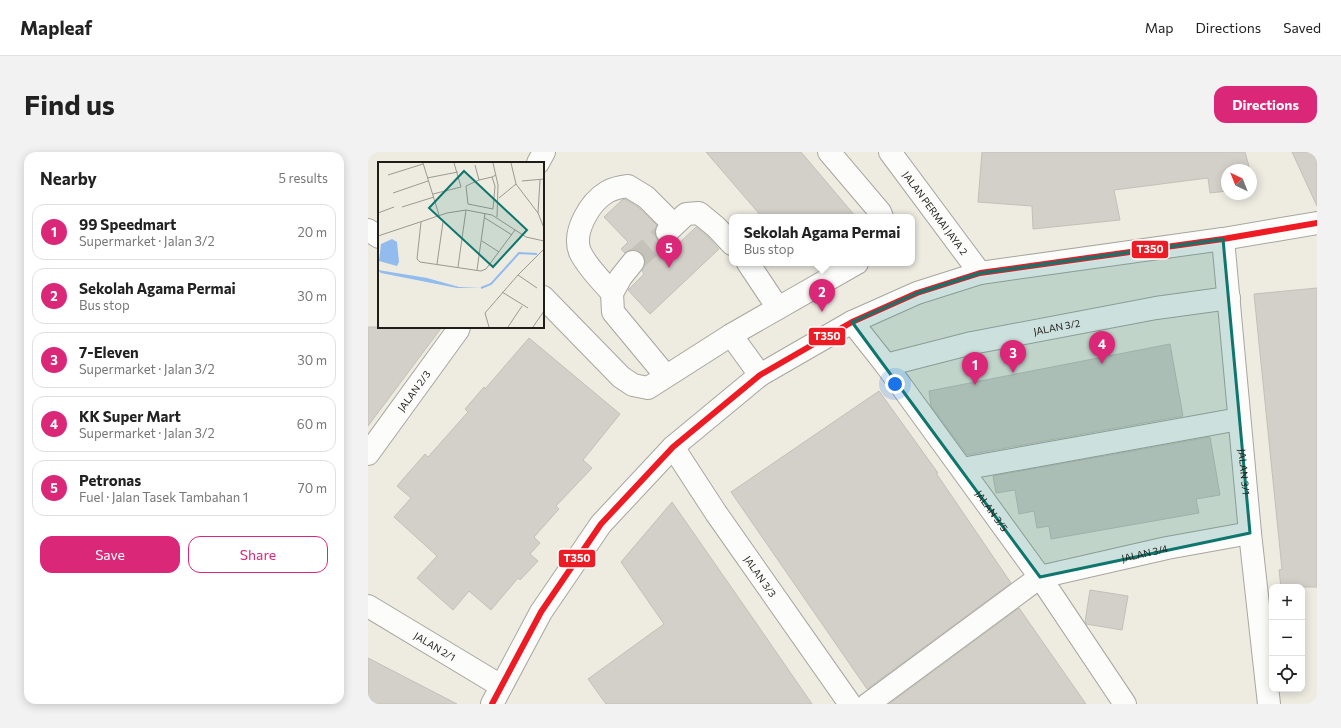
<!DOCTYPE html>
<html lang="en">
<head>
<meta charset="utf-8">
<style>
  body { margin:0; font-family:Commissioner,sans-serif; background:#f2f2f2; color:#222 }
  .controls { position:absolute; right:12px; bottom:12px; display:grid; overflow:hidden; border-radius:8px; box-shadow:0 2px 10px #0003 }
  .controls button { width:36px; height:36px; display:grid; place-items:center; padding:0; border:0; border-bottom:1px solid #e0e0e0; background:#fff; color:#222; font:20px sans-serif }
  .compass { position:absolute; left:853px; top:12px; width:36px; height:36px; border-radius:50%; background:#fff; box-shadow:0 2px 10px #0003; rotate:317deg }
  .you { position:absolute; left:527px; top:232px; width:14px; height:14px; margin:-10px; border:3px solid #fff; border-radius:50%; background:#1a73e8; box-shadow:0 0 0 6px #1a73e833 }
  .badge { display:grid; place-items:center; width:26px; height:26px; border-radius:50%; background:#db2777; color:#fff; font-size:13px; font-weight:700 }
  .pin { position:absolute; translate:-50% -33px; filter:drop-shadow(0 1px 2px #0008) }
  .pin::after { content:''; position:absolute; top:21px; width:14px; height:12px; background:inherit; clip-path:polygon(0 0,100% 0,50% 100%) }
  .popup { position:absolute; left:361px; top:62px; width:186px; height:52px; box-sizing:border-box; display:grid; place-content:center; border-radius:8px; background:#fff; filter:drop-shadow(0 1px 3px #0005); font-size:13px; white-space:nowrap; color:#767676 }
  .popup b { font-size:15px; color:#222 }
  .popup::after { content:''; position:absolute; left:50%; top:100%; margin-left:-8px; border:8px solid transparent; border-top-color:#fff }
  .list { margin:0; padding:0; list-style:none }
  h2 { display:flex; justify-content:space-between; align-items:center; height:52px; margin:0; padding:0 16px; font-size:17px }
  h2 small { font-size:13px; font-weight:400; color:#767676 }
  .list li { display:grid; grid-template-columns:26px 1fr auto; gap:12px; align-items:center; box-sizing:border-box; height:56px; margin:0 8px 8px; padding:0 8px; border:1px solid #e0e0e0; border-radius:12px }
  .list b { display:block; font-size:15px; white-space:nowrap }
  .list p { margin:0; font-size:13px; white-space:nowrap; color:#767676 }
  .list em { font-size:13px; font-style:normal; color:#767676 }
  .actions { display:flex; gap:8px; padding:12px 16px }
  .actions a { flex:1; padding:9px 0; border:1px solid #db2777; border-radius:12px; text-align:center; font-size:14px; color:#db2777 }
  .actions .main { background:#db2777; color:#fff }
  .icon { flex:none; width:22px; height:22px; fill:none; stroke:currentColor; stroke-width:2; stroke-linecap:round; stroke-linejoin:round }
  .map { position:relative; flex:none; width:949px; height:552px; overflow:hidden; border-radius:12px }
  header { display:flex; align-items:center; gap:24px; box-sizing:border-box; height:56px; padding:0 20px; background:#fff; border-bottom:1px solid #e0e0e0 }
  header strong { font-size:19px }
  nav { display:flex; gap:22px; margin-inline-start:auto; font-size:14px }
  .intro { display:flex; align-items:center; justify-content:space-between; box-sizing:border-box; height:96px; padding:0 24px }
  h1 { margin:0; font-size:28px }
  .button { padding:10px 18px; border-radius:12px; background:#db2777; color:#fff; font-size:14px; font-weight:700 }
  main { display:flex; gap:24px; padding:0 24px }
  aside { flex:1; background:#fff; border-radius:12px; box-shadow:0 2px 10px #0003 }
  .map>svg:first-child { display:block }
</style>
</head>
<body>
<header>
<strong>Mapleaf</strong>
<nav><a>Map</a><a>Directions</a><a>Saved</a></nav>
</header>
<div class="intro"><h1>Find us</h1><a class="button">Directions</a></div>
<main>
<aside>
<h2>Nearby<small>5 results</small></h2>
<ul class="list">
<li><span class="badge">1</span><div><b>99 Speedmart</b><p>Supermarket · Jalan 3/2</p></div><em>20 m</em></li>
<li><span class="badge">2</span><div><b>Sekolah Agama Permai</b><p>Bus stop</p></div><em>30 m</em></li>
<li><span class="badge">3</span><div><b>7-Eleven</b><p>Supermarket · Jalan 3/2</p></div><em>30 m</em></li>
<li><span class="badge">4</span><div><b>KK Super Mart</b><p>Supermarket · Jalan 3/2</p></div><em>60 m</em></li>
<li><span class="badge">5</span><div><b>Petronas</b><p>Fuel · Jalan Tasek Tambahan 1</p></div><em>70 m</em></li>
</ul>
<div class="actions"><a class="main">Save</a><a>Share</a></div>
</aside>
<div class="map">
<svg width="949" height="552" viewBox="0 0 949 552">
  <rect width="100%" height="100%" fill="#eeebe1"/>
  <path fill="#d2d0c8" stroke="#c2c0b8" d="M338,0h95l55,65h-94z
    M614,0h263l5,18h-23v21l-17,2 -2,-15 -94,12 6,30 -87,9 -1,-23 -54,-4z
    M924,0h25v54z
    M257,47l13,8 19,18 -2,4v6l3,6 5,3h7l6,-3 2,3 18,-17 11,9 12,13 -69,65 -22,-24 16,-16 -2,-3 3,-7 -1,-7 -3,-4 -6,-3h-6l-4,3 -4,-4 7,-7 -24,-25 18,-17z
    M949,136v299h-36l-2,-17 3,-1 -28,-275z
    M0,175h74l-74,99z
    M161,186l91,76 -37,46 9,8 -36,38 3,3 -25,28 6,6 -10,11 8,7 -18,19 -2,-2 -27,32 -22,-19 -16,19 -36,-32 20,-22 -43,-39 17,-19 -14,-12 28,-32 3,3 40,-45 -3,-3 19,-22 1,2z
    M802,192l13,72 -216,39 -36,-49 -2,-15z
    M511,239l59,82h-2l75,110 -144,106 -136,-197z
    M842,285l10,58 -24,4 3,14 -148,26 -2,-13 -12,2 -3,-17 -15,3 -4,-24 -19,3 -3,-17z
    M304,350l82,118 58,84h-206l-18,-25 76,-55 -43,-62z
    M722,438l38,6 -6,34 -36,-6 -1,-2z
    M651,456l67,96h-197z
    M0,506l89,46h-89z"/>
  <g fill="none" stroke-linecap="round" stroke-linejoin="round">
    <path stroke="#c5c2b9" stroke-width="22" stroke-dasharray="22 11" stroke-linecap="butt" d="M265,110l34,-30"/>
    <defs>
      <g id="minor">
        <path d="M461,0l51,60 2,5"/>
        <path id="s1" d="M522,0l90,121"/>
        <path d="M170,11l6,-11"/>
        <path d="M0,78l11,7"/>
        <path d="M299,80l19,-18 13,-1 17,14 16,17"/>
        <path id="s2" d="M855,87l27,294 19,171"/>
        <path d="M265,110l-12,15 -9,16 1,19 53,64"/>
        <path d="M380,111l30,45"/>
        <path d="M244,141c-11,-13 -25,-26 -32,-41 -8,-20 10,-50 27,-60 7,-4 13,-5 21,-6l18,11 28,28"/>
        <path d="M175,145l78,80 12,8 15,3 83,-53 126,-72"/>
        <path id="s3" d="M484,170l34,43 154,212 85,127"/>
        <path d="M363,183l29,40"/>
        <path id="s4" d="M518,213l86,-22 184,-35 73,-10"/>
        <path id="s5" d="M305,295l43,66 134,191"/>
        <path id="s6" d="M0,302l90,-124 1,-3"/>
        <path d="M594,317l277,-50"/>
        <path id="s7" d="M0,454l133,80"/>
        <path d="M124,552l49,-92 60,-88 72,-77 87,-72 92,-53 65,-29 63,-20 243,-34 94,-16"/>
        <path id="s8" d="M500,552l172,-127 127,-29 83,-15"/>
      </g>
    </defs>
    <use href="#minor" stroke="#a9a69f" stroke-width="24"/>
    <use href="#minor" stroke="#fcfcfa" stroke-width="22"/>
    <defs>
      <path id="bus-1" d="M124,552l49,-92 60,-88 72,-77 87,-72 92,-53 65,-29 63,-20 243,-34 94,-16"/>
    </defs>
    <use href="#bus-1" stroke="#fff" stroke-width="9"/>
    <use href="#bus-1" stroke="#ed1b24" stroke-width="6"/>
  </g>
  <path fill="#0f766e" fill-opacity="0.2" stroke="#0f766e" stroke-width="3" stroke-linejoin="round" d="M855,87l27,294 -210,44 -188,-255 65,-29 63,-20z"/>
  <g text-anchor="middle" stroke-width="3" stroke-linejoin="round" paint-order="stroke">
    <g font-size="10" fill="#1f1d17" stroke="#fff">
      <text dy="4" stroke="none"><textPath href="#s1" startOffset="76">JALAN PERMAI JAYA 2</textPath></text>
      <text dy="4" stroke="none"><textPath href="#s4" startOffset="175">JALAN 3/2</textPath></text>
      <text dy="4" stroke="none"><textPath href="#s6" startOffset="78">JALAN 2/3</textPath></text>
      <text dy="4" stroke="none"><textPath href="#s2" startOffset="234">JALAN 3/1</textPath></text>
      <text dy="4" stroke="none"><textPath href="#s3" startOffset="235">JALAN 3/5</textPath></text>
      <text dy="4" stroke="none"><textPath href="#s8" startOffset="321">JALAN 3/4</textPath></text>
      <text dy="4" stroke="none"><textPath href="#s5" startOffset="156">JALAN 3/3</textPath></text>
      <text dy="4" stroke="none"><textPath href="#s7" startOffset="78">JALAN 2/1</textPath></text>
    </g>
  </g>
  <g transform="translate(10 10)">
    <rect width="166" height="166" fill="#eeebe1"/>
    <path d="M14,77l5,3 2,20 -2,4 -18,-5 2,-17zM0,108l49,8 32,9 22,1h-24l-76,-15z" fill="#92bbee"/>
    <path fill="none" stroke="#92bbee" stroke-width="2" d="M103,126l10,-4 28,-31 18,1"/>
    <path fill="none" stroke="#9b9990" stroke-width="1" d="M45,1l16,52M115,1l5,22 -1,32M97,3l4,15M10,13l35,-11M114,15l3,9 -2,23 -25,-5 -2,-18 13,-6 13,-3 4,-2M49,16l31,-6M144,19l22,-2M138,22l22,29 6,15M15,31l35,-12M55,32l28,-7 -7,-24M121,36l17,-14 -5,-21M24,45l32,-10M0,51l16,-6M160,51l2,-33M107,56l27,17M43,60l-4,37 3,3 61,9 5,-2 29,-39M0,74l69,-23 19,-3 26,5 34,22 18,4M104,79l17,11M59,102l6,-42M80,105l8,-57M99,108l8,-57M140,113l19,13M124,130l26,16M111,165l-4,-14 33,-38 26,-26M130,165l14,-21M155,165l11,-16"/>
    <path fill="#0f766e" fill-opacity="0.15" stroke="#0f766e" stroke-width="2" d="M86,9l63,59 -34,37 -64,-59z"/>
    <rect width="166" height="166" fill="none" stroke="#1f1d17" stroke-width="2"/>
  </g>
  <g stroke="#fff" stroke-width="1.5">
    <rect x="763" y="88" width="38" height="19" rx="4" fill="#ed1b24"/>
    <rect x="440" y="175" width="38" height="19" rx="4" fill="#ed1b24"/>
    <rect x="190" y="397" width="38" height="19" rx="4" fill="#ed1b24"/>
  </g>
  <g font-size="11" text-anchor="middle" font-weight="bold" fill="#fff">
    <text x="782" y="101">T350</text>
    <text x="459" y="188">T350</text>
    <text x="209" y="410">T350</text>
  </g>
</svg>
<div class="controls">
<button>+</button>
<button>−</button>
<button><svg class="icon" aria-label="locate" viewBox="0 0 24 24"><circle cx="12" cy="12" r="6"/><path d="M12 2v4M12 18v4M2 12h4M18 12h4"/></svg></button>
</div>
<svg class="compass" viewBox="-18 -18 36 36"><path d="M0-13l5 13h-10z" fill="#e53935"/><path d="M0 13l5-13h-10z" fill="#767676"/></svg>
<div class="you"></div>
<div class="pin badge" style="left:607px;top:233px">1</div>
<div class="pin badge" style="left:454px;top:160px">2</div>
<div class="popup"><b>Sekolah Agama Permai</b>Bus stop</div>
<div class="pin badge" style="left:645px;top:221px">3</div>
<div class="pin badge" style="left:734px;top:212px">4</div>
<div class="pin badge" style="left:301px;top:116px">5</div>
</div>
</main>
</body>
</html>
